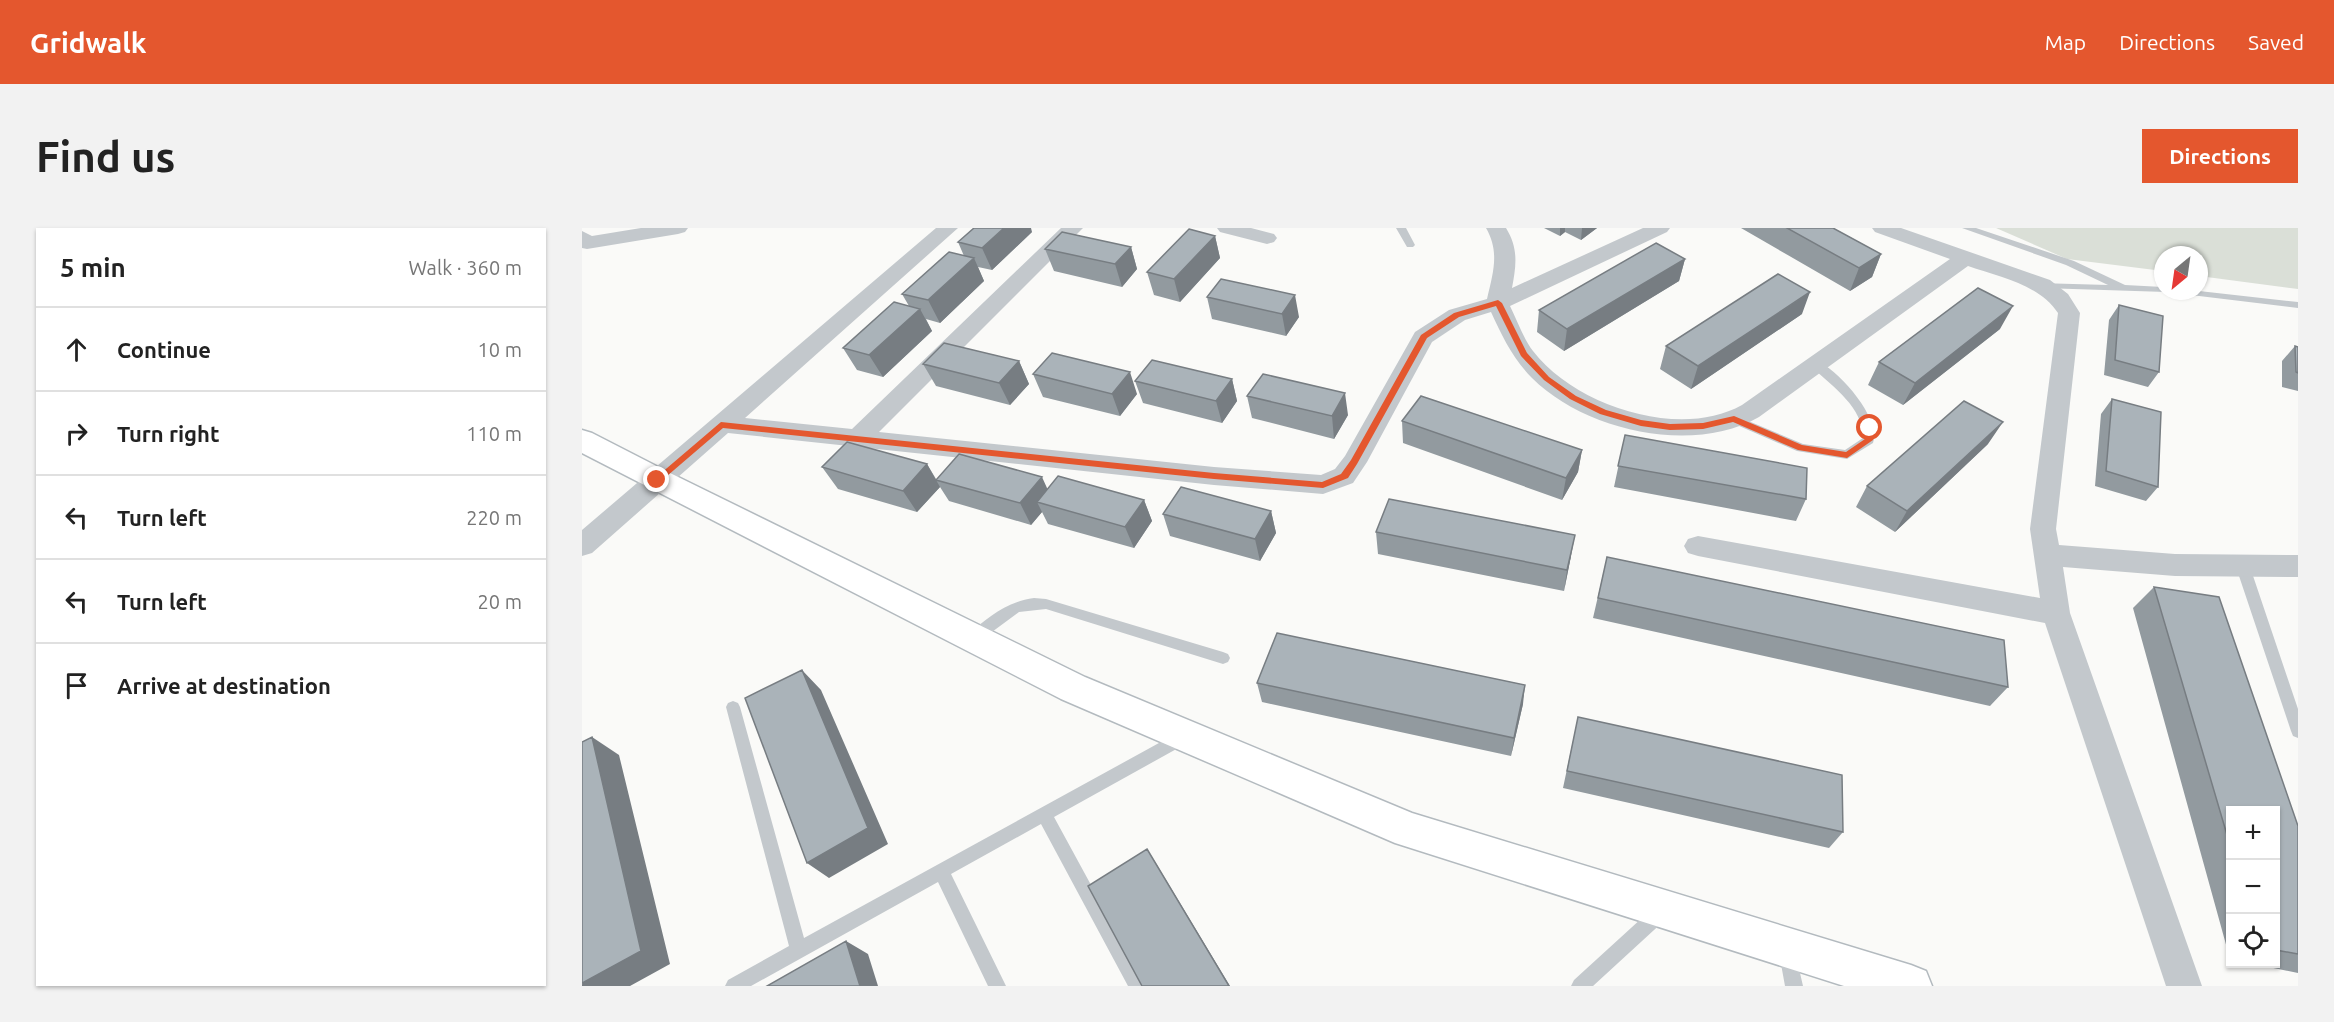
<!DOCTYPE html>
<html lang="en">
<head>
<meta charset="utf-8">
<style>
  body { margin:0; font-family:Ubuntu,sans-serif; background:#f2f2f2; color:#222 }
  .controls { position:absolute; right:18px; bottom:18px; display:grid; overflow:hidden; border-radius:0px; box-shadow:0 2px 4px #0004 }
  .controls button { width:54px; height:54px; display:grid; place-items:center; padding:0; border:0; border-bottom:2px solid #e0e0e0; background:#fff; color:#222; font:30px sans-serif }
  .compass { position:absolute; left:1572px; top:18px; width:54px; height:54px; border-radius:50%; background:#fff; box-shadow:0 2px 4px #0004; rotate:209deg }
  .stop { position:absolute; width:18px; height:18px; margin:-14px; border:4px solid #e4572e; border-radius:50%; background:#fff }
  .stop.end { background:#e4572e; border-color:#fff; box-shadow:0 2px 6px #0008 }
  .list { margin:0; padding:0; list-style:none }
  h2 { display:flex; justify-content:space-between; align-items:center; height:78px; margin:0; padding:0 24px; font-size:26px }
  h2 small { font-size:20px; font-weight:400; color:#767676 }
  .list li { display:grid; grid-template-columns:39px 1fr auto; gap:18px; align-items:center; box-sizing:border-box; height:84px; padding:0 24px; border-top:2px solid #e0e0e0 }
  .list b { display:block; font-size:22px; white-space:nowrap }
  .list em { font-size:20px; font-style:normal; color:#767676 }
  .icon { flex:none; width:33px; height:33px; fill:none; stroke:currentColor; stroke-width:2; stroke-linecap:round; stroke-linejoin:round }
  .map { position:relative; flex:none; width:1716px; height:758px; overflow:hidden; border-radius:0px }
  header { display:flex; align-items:center; gap:36px; box-sizing:border-box; height:84px; padding:0 30px; background:#e4572e; color:#fff }
  header strong { font-size:28px }
  nav { display:flex; gap:33px; margin-inline-start:auto; font-size:21px }
  .intro { display:flex; align-items:center; justify-content:space-between; box-sizing:border-box; height:144px; padding:0 36px }
  h1 { margin:0; font-size:42px }
  .button { padding:15px 27px; border-radius:0px; background:#e4572e; color:#fff; font-size:21px; font-weight:700 }
  main { display:flex; gap:36px; padding:0 36px }
  aside { flex:1; background:#fff; border-radius:0px; box-shadow:0 2px 4px #0004 }
  .map>svg:first-child { display:block }
</style>
</head>
<body>
<header>
<strong>Gridwalk</strong>
<nav><a>Map</a><a>Directions</a><a>Saved</a></nav>
</header>
<div class="intro"><h1>Find us</h1><a class="button">Directions</a></div>
<main>
<aside>
<h2>5 min<small>Walk · 360 m</small></h2>
<ul class="list">
<li><svg class="icon" aria-label="ahead" viewBox="0 0 24 24"><path d="M12 20V5M6 11l6-6 6 6"/></svg><div><b>Continue</b></div><em>10 m</em></li>
<li><svg class="icon" aria-label="right" viewBox="0 0 24 24"><path d="M7 20v-9h11M14 6l5 5-5 5"/></svg><div><b>Turn right</b></div><em>110 m</em></li>
<li><svg class="icon" aria-label="left" viewBox="0 0 24 24"><path d="M17 20v-9H6M10 6l-5 5 5 5"/></svg><div><b>Turn left</b></div><em>220 m</em></li>
<li><svg class="icon" aria-label="left" viewBox="0 0 24 24"><path d="M17 20v-9H6M10 6l-5 5 5 5"/></svg><div><b>Turn left</b></div><em>20 m</em></li>
<li><svg class="icon" aria-label="arrive" viewBox="0 0 24 24"><path d="M6 21V4h12l-3 4 3 4H6"/></svg><div><b>Arrive at destination</b></div></li>
</ul>
</aside>
<div class="map">
<svg width="1716" height="758" viewBox="0 0 1716 758">
  <rect width="100%" height="100%" fill="#fafaf8"/>
  <path fill="#dadfd7" d="M1414,0h302v61l-99,-13v-21h-36v16l-96,-12z"/>
  <g fill="none" stroke-linecap="round" stroke-linejoin="round">
    <defs>
      <path id="secondary" d="M0,202l10,3 76,39 417,205 327,136 499,152 15,6 6,15h-88l-449,-143 -334,-144 -479,-246z"/>
    </defs>
    <use href="#secondary" stroke="#b3babf" stroke-width="3"/>
    <path fill="#c3c8cc" fill-rule="evenodd" d="M814,0h10l9,17 -2,2h-6z
      M1380,0h14l98,33 51,24 38,2v4h36l99,11v6l-132,-16 -124,-4 -4,-1v-4l70,2 -42,-20z
      M1235,133c21,8 65,58 56,82l-26,16 -50,-8 -67,-29 -2,-3 6,-4 69,29 42,6 18,-12c0,-31 -29,-50 -50,-70l-1,-3z
      M1660,331l7,5 49,145v29l-5,-2 -2,-5 -56,-167z
      M452,370l12,1 177,53 5,2 2,4 -2,4 -5,2 -177,-55 -27,3 -42,31h-10l-2,-4 2,-4c21,-17 39,-33 67,-37z
      M151,473l5,2 2,4 64,231 375,-206 5,-2 5,2 2,5 -2,5 -135,75 92,169h-18l-87,-162 -90,50 55,112h-18l-50,-104 -187,104h-26l3,-6 61,-34 -63,-239 2,-4z
      M1078,677l6,2 2,6 -2,6 -73,67h-22l3,-6 80,-73z
      M1206,716l6,3 9,39h-18l-6,-33 3,-6z"/>
    <path fill="#c3c8cc" fill-rule="evenodd" d="M59,0h47l-3,4 -7,2 -91,15 -5,-1v-17l10,5z
      M354,0h22l-213,190 107,11 209,-201h22l-204,204 335,35 107,8 14,-6 10,-13 70,-124 34,-22 38,-11c6,-26 13,-47 -1,-71h20c13,21 10,38 6,60l131,-60h27l-3,4 -157,74c7,14 13,32 23,45 42,55 147,89 209,54l208,-146 -75,-27 -3,-4h29l149,52 18,14 12,19 -24,216 3,16 116,9 123,1v22l-123,-1 -112,-9 7,46 132,373h-36l-121,-363 -347,-67 -10,-3 -4,-7 4,-7 10,-3 342,62 -10,-69 28,-216c-19,-29 -59,-36 -90,-47l-209,151c-66,38 -174,14 -227,-39 -19,-19 -30,-42 -41,-66l-26,8 -33,22 -65,120 -14,21 -30,11 -109,-9 -486,-52 -136,120 -10,3v-26z
      M635,0h34l23,6 3,4 -3,4 -7,2 -47,-12z"/>
    <use href="#secondary" fill="#fff" fill-rule="evenodd"/>
  </g>
  <path fill="#929a9f" d="M962,0h53l-16,12 -16,-8 -5,4z
    M1159,0h92l48,26 -9,23 -22,14z
    M450,4l-40,38 -14,-3 6,14 -44,42 -14,-4 6,12 -49,46 -26,-7 -14,-22 66,-42 -7,-12 62,-38 -6,-14z
    M633,8l5,22 -40,44 -26,-7 -7,-23z
    M549,19l6,22 -15,18 -68,-16 -9,-22z
    M1103,31l-6,22 -115,70 -27,-19 2,-22z
    M625,69l92,20 -13,19 -74,-17z
    M1537,77l40,67 -11,15 -44,-12 5,-55z
    M1220,86l-111,75 -31,-20 6,-23z
    M1418,101l-97,76 -35,-20 11,-23z
    M1713,118l3,1v44l-16,-4v-26z
    M437,133l10,23 -19,21 -74,-19 -13,-22z
    M451,146l104,20 -17,22 -77,-19z
    M650,151l5,22 -15,22 -79,-20 -8,-22z
    M665,168l101,19 -14,24 -82,-21z
    M1530,171l46,88 -12,14 -51,-15 6,-72z
    M820,193l180,29 -4,22 -16,28 -159,-57z
    M1043,207l181,64 -10,22 -182,-34z
    M1406,216l-93,88 -39,-25 11,-21z
    M345,236l9,15 208,21 8,21 -18,27 -86,-24 -6,-12 -11,13 -82,-24 -9,-14 -23,25 -79,-23 -16,-22z
    M689,283l5,22 -16,28 -90,-25 -7,-22z
    M794,304l195,24 -7,35 -186,-37z
    M1025,329l401,130 -18,19 -397,-88z
    M1572,359l144,239v147l-49,-10h27v-153h-46v149l-97,-351z
    M675,455l266,21 -12,52 -249,-54z
    M996,489l265,115 -14,16 -266,-60z"/>
  <path fill="#777d82" d="M422,0h27l1,4 -40,38 -10,-22z
    M978,0h5v4l-5,4z
    M1000,0h15l-16,12z
    M633,8l5,22 -40,44 -6,-23z
    M549,19l6,22 -15,18 -7,-23z
    M1299,26l-9,23 -22,14 9,-23z
    M392,30l10,23 -44,42 -12,-23z
    M1103,31l-6,22 -115,70 3,-22z
    M1228,64l-8,22 -111,75 7,-23z
    M713,67l4,22 -13,19 -4,-22z
    M1431,78l-13,23 -97,76 12,-22z
    M338,81l12,22 -49,46 -14,-22z
    M437,133l10,23 -19,21 -11,-22z
    M548,144l7,22 -17,22 -8,-22z
    M650,151l5,22 -15,22 -6,-22z
    M763,165l3,22 -14,24 -2,-23z
    M1421,194l-15,22 -93,88 12,-21z
    M1000,222l-4,22 -16,28 4,-22z
    M345,236l13,23 -23,25 -14,-21z
    M460,249l10,22 -15,3 5,10 -11,13 -11,-22z
    M562,272l8,21 -18,27 -9,-21z
    M689,283l5,22 -16,28 -5,-22z
    M993,307l-4,21 -7,35 3,-21z
    M220,442l19,20 67,154 -59,34 -22,-15z
    M943,457l-2,19 -12,52 3,-18z
    M10,509l27,18 51,209 -40,22h-48z
    M565,621l10,16 73,121h-1z
    M264,713l22,13 10,32h-18z"/>
  <path fill="#aab3b9" stroke="#777d82" stroke-width="1.5" d="M392,0h30l-22,20 -24,-6z
    M1205,0h46l48,26 -22,14z
    M607,1l26,7 -41,43 -27,-7z
    M480,4l69,15 -16,17 -70,-15z
    M1074,15l29,16 -118,70 -28,-19z
    M367,24l25,6 -46,42 -26,-6z
    M1196,46l32,18 -112,74 -32,-20z
    M639,51l74,16 -13,19 -75,-17z
    M1396,60l35,18 -98,77 -36,-21z
    M312,74l26,7 -51,46 -26,-7z
    M1537,77l44,11 -4,56 -44,-12z
    M362,115l75,18 -20,22 -76,-19z
    M1713,118l3,1v26l-2,-1z
    M470,125l78,19 -18,22 -79,-20z
    M570,132l80,19 -16,22 -81,-20z
    M681,146l82,19 -13,23 -85,-20z
    M839,168l161,54 -16,28 -164,-57z
    M1530,171l49,13 -3,75 -52,-16z
    M1382,173l39,21 -96,89 -40,-25z
    M1043,207l182,33 -1,31 -188,-33z
    M265,214l80,22 -24,27 -81,-24z
    M377,226l83,23 -22,26 -84,-23z
    M476,248l86,24 -19,27 -88,-25z
    M599,259l90,24 -16,28 -92,-25z
    M807,271l186,36 -8,35 -191,-38z
    M1025,329l397,83 4,47 -410,-89z
    M1572,359l65,10 79,229v128l-22,-4v-140h-46v35z
    M695,405l248,52 -11,53 -257,-55z
    M220,442l66,158 -61,35 -62,-165z
    M996,489l264,58 1,57 -276,-61z
    M10,509l49,214 -59,32v-241z
    M565,621l82,137h-87l-54,-100z
    M264,713l14,45h-93z"/>
  <path fill="#e4572e" d="M916,72l4,3 25,50 22,24 27,19 30,14 35,10 29,4 33,-1 31,-7 68,29 44,7 19,-13 1,-11 4,-3 5,3 -2,12 -26,18 -49,-8 -65,-28 -30,7 -33,1 -29,-4 -41,-12 -30,-15 -26,-19 -23,-24 -25,-50 -37,11 -32,21 -70,126 -9,14 -25,10 -109,-9 -491,-51 -63,54h-6l-1,-2 68,-58 493,51 108,9 19,-8 10,-14 70,-125 33,-22z"/>
</svg>
<div class="controls">
<button>+</button>
<button>−</button>
<button><svg class="icon" aria-label="locate" viewBox="0 0 24 24"><circle cx="12" cy="12" r="6"/><path d="M12 2v4M12 18v4M2 12h4M18 12h4"/></svg></button>
</div>
<svg class="compass" viewBox="-18 -18 36 36"><path d="M0-13l5 13h-10z" fill="#e53935"/><path d="M0 13l5-13h-10z" fill="#767676"/></svg>
<div class="stop" style="left:1288px;top:200px"></div>
<div class="stop end" style="left:75px;top:252px"></div>
</div>
</main>
</body>
</html>
